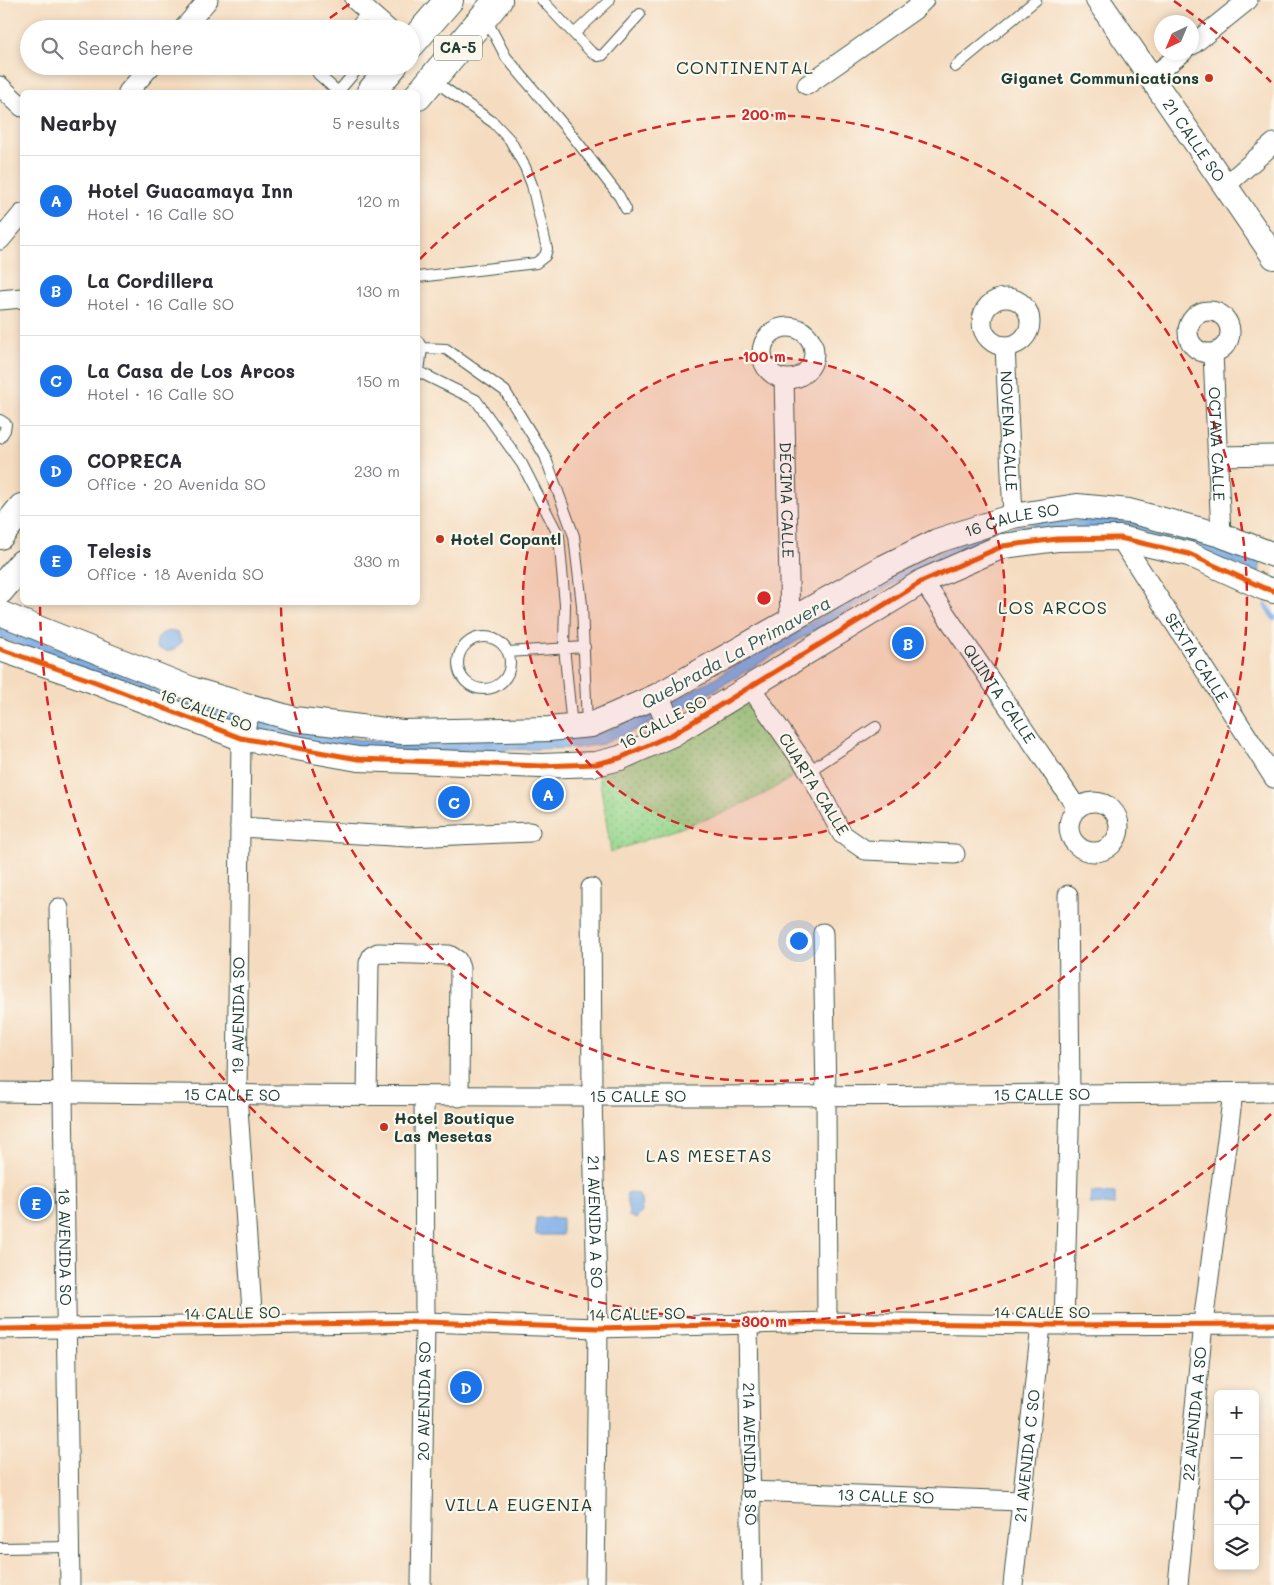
<!DOCTYPE html>
<html lang="en">
<head>
<meta charset="utf-8">
<style>
  body { margin:0; font-family:Mali,sans-serif; background:#f2f2f3; color:#2b2b33 }
  .controls { position:absolute; right:15px; bottom:15px; display:grid; overflow:hidden; border-radius:8px; box-shadow:0 2px 8px #0003 }
  .controls button { width:45px; height:45px; display:grid; place-items:center; padding:0; border:0; border-bottom:1px solid #e1e1e2; background:#fff; color:#2b2b33; font:25px sans-serif }
  .compass { position:absolute; left:1154px; top:15px; width:45px; height:45px; border-radius:50%; background:#fff; box-shadow:0 2px 8px #0003; rotate:224deg }
  .you { position:absolute; left:798px; top:940px; width:18px; height:18px; margin:-12px; border:4px solid #fff; border-radius:50%; background:#1a73e8; box-shadow:0 0 0 8px #1a73e833 }
  .badge { display:grid; place-items:center; width:32px; height:32px; border-radius:50%; background:#1a73e8; color:#fff; font-size:16px; font-weight:700 }
  .pin { position:absolute; translate:-50% -50%; border:2px solid #fff; box-shadow:0 1px 5px #0006 }
  .list { margin:0; padding:0; list-style:none }
  h2 { display:flex; justify-content:space-between; align-items:center; height:65px; margin:0; padding:0 20px; font-size:21px }
  h2 small { font-size:16px; font-weight:400; color:#7c7c81 }
  .list li { display:grid; grid-template-columns:32px 1fr auto; gap:15px; align-items:center; box-sizing:border-box; height:90px; padding:0 20px; border-top:1px solid #e1e1e2 }
  .list b { display:block; font-size:19px; white-space:nowrap }
  .list p { margin:0; font-size:16px; white-space:nowrap; color:#7c7c81 }
  .list em { font-size:16px; font-style:normal; color:#7c7c81 }
  .icon { flex:none; width:28px; height:28px; fill:none; stroke:currentColor; stroke-width:2; stroke-linecap:round; stroke-linejoin:round }
  .map { position:relative; flex:none; width:1274px; height:1585px; overflow:hidden }
  .search { position:absolute; background:#fff; box-shadow:0 2px 8px #0003; left:20px; top:20px; width:400px; height:55px; display:flex; align-items:center; gap:12px; box-sizing:border-box; padding:0 18px; border-radius:28px; color:#7c7c81; font-size:19px }
  .panel { position:absolute; background:#fff; box-shadow:0 2px 8px #0003; left:20px; top:90px; width:400px; height:515px; border-radius:8px }
  .map>svg:first-child { display:block }
</style>
</head>
<body>
<div class="map">
<svg width="1274" height="1585" viewBox="0 0 1274 1585">
  <defs>
    <pattern id="park-dots" width="8" height="8" patternUnits="userSpaceOnUse" patternTransform="scale(1.25)"><rect width="8" height="8" fill="#97d68c"/><path d="M2 2h.1M6 6h.1" fill="none" stroke="#7baf73" stroke-width="1.8" stroke-linecap="round"/></pattern>
  </defs>
  <rect width="100%" height="100%" fill="#fbf7ec"/>
  <filter id="ink" filterUnits="userSpaceOnUse"><feTurbulence type="fractalNoise" baseFrequency=".02" numOctaves="2"/><feDisplacementMap in="SourceGraphic" scale="10" xChannelSelector="R" yChannelSelector="G"/><feConvolveMatrix kernelMatrix="1 2 1 2 8 2 1 2 1" color-interpolation-filters="sRGB"/></filter>
  <filter id="wash" filterUnits="userSpaceOnUse"><feTurbulence type="fractalNoise" baseFrequency=".0096" numOctaves="4" result="noise"/><feDisplacementMap in="SourceGraphic" scale="20" xChannelSelector="R" yChannelSelector="G"/><feGaussianBlur stdDeviation="1.12" result="paint"/><feColorMatrix in="noise" values="0 0 0 0 0 0 0 0 0 0 0 0 0 0 0 0 0 1.4 0 .05"/><feComposite in="paint" operator="in"/></filter>
  <g filter="url(#wash)">
    <rect width="100%" height="100%" fill="#f5dcc0"/>
    <path fill="url(#park-dots)" stroke="#5b8a60" d="M740,689l59,84 -35,21 -43,20 -110,38 -14,-89z"/>
    <path fill="#7eade8" stroke="#4e758e" d="M1117,519l48,9 96,33 -2,12 -94,-34 -178,2 -73,31 -233,138 -78,34 -25,4 -157,4 -72,-2 -114,-26 -235,-86v-12l236,87 86,22 50,6 205,-3 26,-6 73,-32 235,-136 76,-32 57,-10z
      M170,631l8,1 4,10c-10,9 -13,13 -26,5 1,-11 3,-14 14,-16z
      M630,1192l8,2 3,5 1,13 -6,7 -7,-3c0,-9 -4,-15 -2,-23z
      M1091,1192l24,1v12l-25,-1z
      M536,1218h26v17h-26z"/>
    <g fill="none" stroke-linecap="round" stroke-linejoin="round">
      <path stroke="#7eade8" stroke-width="5" d="M1266,606l8,12"/>
    </g>
  </g>
  <g filter="url(#ink)">
    <g fill="none" stroke-linecap="round" stroke-linejoin="round">
      <defs>
        <path id="service" d="M542,0l49,52 7,4 5,-1 37,-41
          M486,19l20,38 66,78 47,61 7,13
          M353,29l15,-18
          M574,34l35,-33
          M322,66l-4,8 20,18
          M955,67l81,-67
          M338,92l22,-26
          M418,277l118,-14 9,-7 2,-7 -15,-64 -7,-18 -15,-27 -16,-17 -61,-43
          M418,341l4,7 -3,24 -1,1
          M422,348l24,1 59,42 40,65 29,80 8,69 5,120
          M419,372l57,28 46,64 37,72 6,69 -1,42 8,80
          M0,420l6,4 -1,6 -5,8
          M458 663a26 26 0 1 1 52 0a26 26 0 1 1-52 0Z
          M508,652l77,-5
          M809,771l67,-44
          M0,1548l70,-1"/>
        <g id="minor">
          <path d="M355,0l33,29"/>
          <path d="M183,29l25,-29"/>
          <path d="M1192,45l56,-45"/>
          <path d="M1151,78l32,-26"/>
          <path d="M807,85l107,-75 10,-10"/>
          <path d="M0,86l22,21"/>
          <path d="M128,92l23,-26"/>
          <path d="M1225,186l49,-43"/>
          <path d="M0,240l22,-26"/>
          <circle cx="1006" cy="322" r="24"/>
          <path d="M0,300l22,-2"/>
          <circle cx="1209" cy="332" r="21"/>
          <circle cx="788" cy="353" r="26"/>
          <path id="s1" d="M1005,346l8,170"/>
          <path id="s2" d="M1213,353l8,182"/>
          <path id="s3" d="M784,379l6,242"/>
          <path d="M1217,456l57,-1"/>
          <path id="s4" d="M1120,538l154,240"/>
          <path id="s5" d="M923,581l154,227"/>
          <path d="M751,688l58,83 33,63 23,16 90,4"/>
          <circle cx="1094" cy="827" r="25"/>
          <path d="M240,827l169,10 121,-5"/>
          <path id="s6" d="M591,888l1,208 6,232 -3,257"/>
          <path id="s7" d="M59,908l4,185 7,492"/>
          <path d="M823,933l3,162 1,227"/>
          <path id="s8" d="M0,1092c425,6 849,5 1274,0"/>
          <path d="M367,1096l2,-133 3,-7 6,-3 71,2 8,5 3,8 -1,129"/>
          <path id="s9" d="M748,1324l4,261"/>
          <path id="s10" d="M253,1325l-16,-231 4,-356 12,-31"/>
          <path d="M1064,1325l6,-231 -2,-199"/>
          <path d="M0,1329l425,-7 173,6 229,-6 214,3 233,-1"/>
          <path id="s11" d="M751,1491l270,10"/>
          <path id="s12" d="M421,1585l4,-263 -1,-225"/>
          <path id="s13" d="M1013,1585l28,-260"/>
          <path id="s14" d="M1178,1585l25,-262 30,-230"/>
        </g>
        <g id="tertiary">
          <path id="s15" d="M1098,0l176,257"/>
          <path id="s16" d="M0,613l194,77 100,29 108,13 147,-3 42,-4 66,-29 227,-129 53,-26 76,-25 64,-10 52,5 92,24 53,20"/>
          <path d="M0,649l93,32 148,57 117,21 183,7 55,-2 24,-6 53,-24 250,-153 80,-35 54,-7 63,-1 69,16 75,34 10,3"/>
          <path d="M657,696l16,38"/>
        </g>
        <path id="trunk" d="M411,44l38,-44
          M371,92l22,-26
          M418,96l80,-96
          M0,535l22,-27
          M0,590l22,-26"/>
      </defs>
      <use href="#service" stroke="#3f5549" stroke-width="12"/>
      <use href="#minor" stroke="#3f5549" stroke-width="21"/>
      <use href="#tertiary" stroke="#3f5549" stroke-width="26"/>
      <use href="#trunk" stroke="#3f5549" stroke-width="30"/>
      <use href="#service" stroke="#fff" stroke-width="10"/>
      <use href="#minor" stroke="#fff" stroke-width="19"/>
      <use href="#tertiary" stroke="#fff" stroke-width="24"/>
      <use href="#trunk" stroke="#fff" stroke-width="28"/>
      <defs>
        <path id="cycleway" d="M0,649l93,32 148,57 117,21 183,7 55,-2 24,-6 53,-24 250,-153 80,-35 54,-7 63,-1 69,16 75,34 10,3
          M0,1329l425,-7 173,6 229,-6 214,3 233,-1"/>
      </defs>
      <use href="#cycleway" stroke="#fbf7ec" stroke-width="8"/>
      <use href="#cycleway" stroke="#e8590c" stroke-width="5"/>
    </g>
  </g>
  <circle cx="764" cy="598" r="241" fill="#d62828" fill-opacity=".12"/>
  <g fill="none" stroke="#d62828" stroke-width="2.5" stroke-dasharray="9 6">
    <circle cx="764" cy="598" r="241"/>
    <path d="M420 259A483 483 0 1 1 281 606"/>
    <path d="M1271 1114A724 724 0 0 1 40 604M318 27A724 724 0 0 1 354 1M1174 1A724 724 0 0 1 1271 82"/>
  </g>
  <g fill="#c8321e" stroke="#fbf7ec" stroke-width="2">
    <circle cx="1209" cy="78" r="5"/>
    <circle cx="440" cy="539" r="5"/>
    <circle cx="384" cy="1127" r="5"/>
  </g>
  <g text-anchor="middle" stroke-width="4.5" stroke-linejoin="round" paint-order="stroke">
    <rect fill="#fbf7ec" stroke="#61756b" stroke-width="1" x="434" y="35.5" width="48" height="25" rx="4"/>
    <g font-size="15" font-weight="bold" fill="#1f3d34">
      <text x="458" y="53">CA-5</text>
    </g>
    <g font-size="16" font-weight="bold" fill="#1f3d34" stroke="#fbf7ec" text-anchor="start">
      <text x="1199" y="84" text-anchor="end">Giganet Communications</text>
      <text x="450" y="545">Hotel Copantl</text>
      <text x="394" y="1124">Hotel Boutique<tspan x="394" dy="18">Las Mesetas</tspan></text>
    </g>
    <g font-size="16" fill="#1f3d34" stroke="#fbf7ec">
      <text dy="6" stroke="none"><textPath href="#s15" startOffset="170">21 CALLE SO</textPath></text>
      <text dy="6" stroke="none"><textPath href="#s1" startOffset="85">NOVENA CALLE</textPath></text>
      <text dy="6" stroke="none"><textPath href="#s2" startOffset="91">OCTAVA CALLE</textPath></text>
      <text dy="6" stroke="none"><textPath href="#s3" startOffset="121">DÉCIMA CALLE</textPath></text>
      <text dy="6" stroke="none"><textPath href="#s16" startOffset="1081">16 CALLE SO</textPath></text>
      <text dy="6" stroke="none"><textPath href="#s4" startOffset="142">SEXTA CALLE</textPath></text>
      <text dy="6" stroke="none"><textPath href="#s5" startOffset="136">QUINTA CALLE</textPath></text>
      <text transform="translate(206 710) rotate(20)" y="6">16 CALLE SO</text>
      <text transform="translate(663 722) rotate(-28)" y="6">16 CALLE SO</text>
      <text transform="translate(814 784) rotate(58)" y="6">CUARTA CALLE</text>
      <text dy="6" stroke="none"><textPath href="#s10" startOffset="310">19 AVENIDA SO</textPath></text>
      <text dy="6" stroke="none"><textPath href="#s8" startOffset="232">15 CALLE SO</textPath></text>
      <text dy="6" stroke="none"><textPath href="#s8" startOffset="1042">15 CALLE SO</textPath></text>
      <text dy="6" stroke="none"><textPath href="#s8" startOffset="638">15 CALLE SO</textPath></text>
      <text dy="6" stroke="none"><textPath href="#s6" startOffset="334">21 AVENIDA A SO</textPath></text>
      <text dy="6" stroke="none"><textPath href="#s7" startOffset="339">18 AVENIDA SO</textPath></text>
      <text x="1042" y="1318">14 CALLE SO</text>
      <text transform="translate(232 1313) rotate(-1)" y="6">14 CALLE SO</text>
      <text transform="translate(637 1314) rotate(-1)" y="6">14 CALLE SO</text>
      <text dy="6" stroke="none"><textPath href="#s12" startOffset="184">20 AVENIDA SO</textPath></text>
      <text dy="6" stroke="none"><textPath href="#s14" startOffset="172">22 AVENIDA A SO</textPath></text>
      <text dy="6" stroke="none"><textPath href="#s9" startOffset="130">21A AVENIDA B SO</textPath></text>
      <text dy="6" stroke="none"><textPath href="#s13" startOffset="130">21 AVENIDA C SO</textPath></text>
      <text dy="6" stroke="none"><textPath href="#s11" startOffset="135">13 CALLE SO</textPath></text>
    </g>
    <g font-size="18" letter-spacing="1" fill="#1f3d34" stroke="#fbf7ec">
      <text x="745" y="74">CONTINENTAL</text>
      <text x="1053" y="614">LOS ARCOS</text>
      <text x="709" y="1162">LAS MESETAS</text>
      <text x="519" y="1511">VILLA EUGENIA</text>
    </g>
    <g font-size="18" font-style="italic" fill="#375961" stroke="#fbf7ec">
      <text transform="translate(736 653) rotate(-29)" y="6">Quebrada La Primavera</text>
    </g>
  </g>
  <circle cx="764" cy="598" r="8" fill="#d62828" stroke="#fbf7ec" stroke-width="2.5"/>
  <g font-size="15" text-anchor="middle" font-weight="bold" fill="#d62828" stroke="#fbf7ec" stroke-width="4.5" stroke-linejoin="round" paint-order="stroke">
    <text x="764" y="120">200 m</text>
    <text x="764" y="362">100 m</text>
    <text x="764" y="1327">300 m</text>
  </g>
</svg>
<div class="controls">
<button>+</button>
<button>−</button>
<button><svg class="icon" aria-label="locate" viewBox="0 0 24 24"><circle cx="12" cy="12" r="6"/><path d="M12 2v4M12 18v4M2 12h4M18 12h4"/></svg></button>
<button><svg class="icon" aria-label="layers" viewBox="0 0 24 24"><path d="M12 4l9 5-9 5-9-5zM3 14l9 5 9-5"/></svg></button>
</div>
<svg class="compass" viewBox="-18 -18 36 36"><path d="M0-13l5 13h-10z" fill="#e53935"/><path d="M0 13l5-13h-10z" fill="#7c7c81"/></svg>
<div class="you"></div>
<div class="pin badge" style="left:548px;top:794px">A</div>
<div class="pin badge" style="left:908px;top:643px">B</div>
<div class="pin badge" style="left:454px;top:802px">C</div>
<div class="pin badge" style="left:466px;top:1387px">D</div>
<div class="pin badge" style="left:36px;top:1203px">E</div>
<div class="search"><svg class="icon" aria-label="search" viewBox="0 0 24 24"><circle cx="10" cy="10" r="6"/><path d="M15 15l6 6"/></svg>Search here</div>
<section class="panel">
<h2>Nearby<small>5 results</small></h2>
<ul class="list">
<li><span class="badge">A</span><div><b>Hotel Guacamaya Inn</b><p>Hotel · 16 Calle SO</p></div><em>120 m</em></li>
<li><span class="badge">B</span><div><b>La Cordillera</b><p>Hotel · 16 Calle SO</p></div><em>130 m</em></li>
<li><span class="badge">C</span><div><b>La Casa de Los Arcos</b><p>Hotel · 16 Calle SO</p></div><em>150 m</em></li>
<li><span class="badge">D</span><div><b>COPRECA</b><p>Office · 20 Avenida SO</p></div><em>230 m</em></li>
<li><span class="badge">E</span><div><b>Telesis</b><p>Office · 18 Avenida SO</p></div><em>330 m</em></li>
</ul>
</section>
</div>
</body>
</html>
